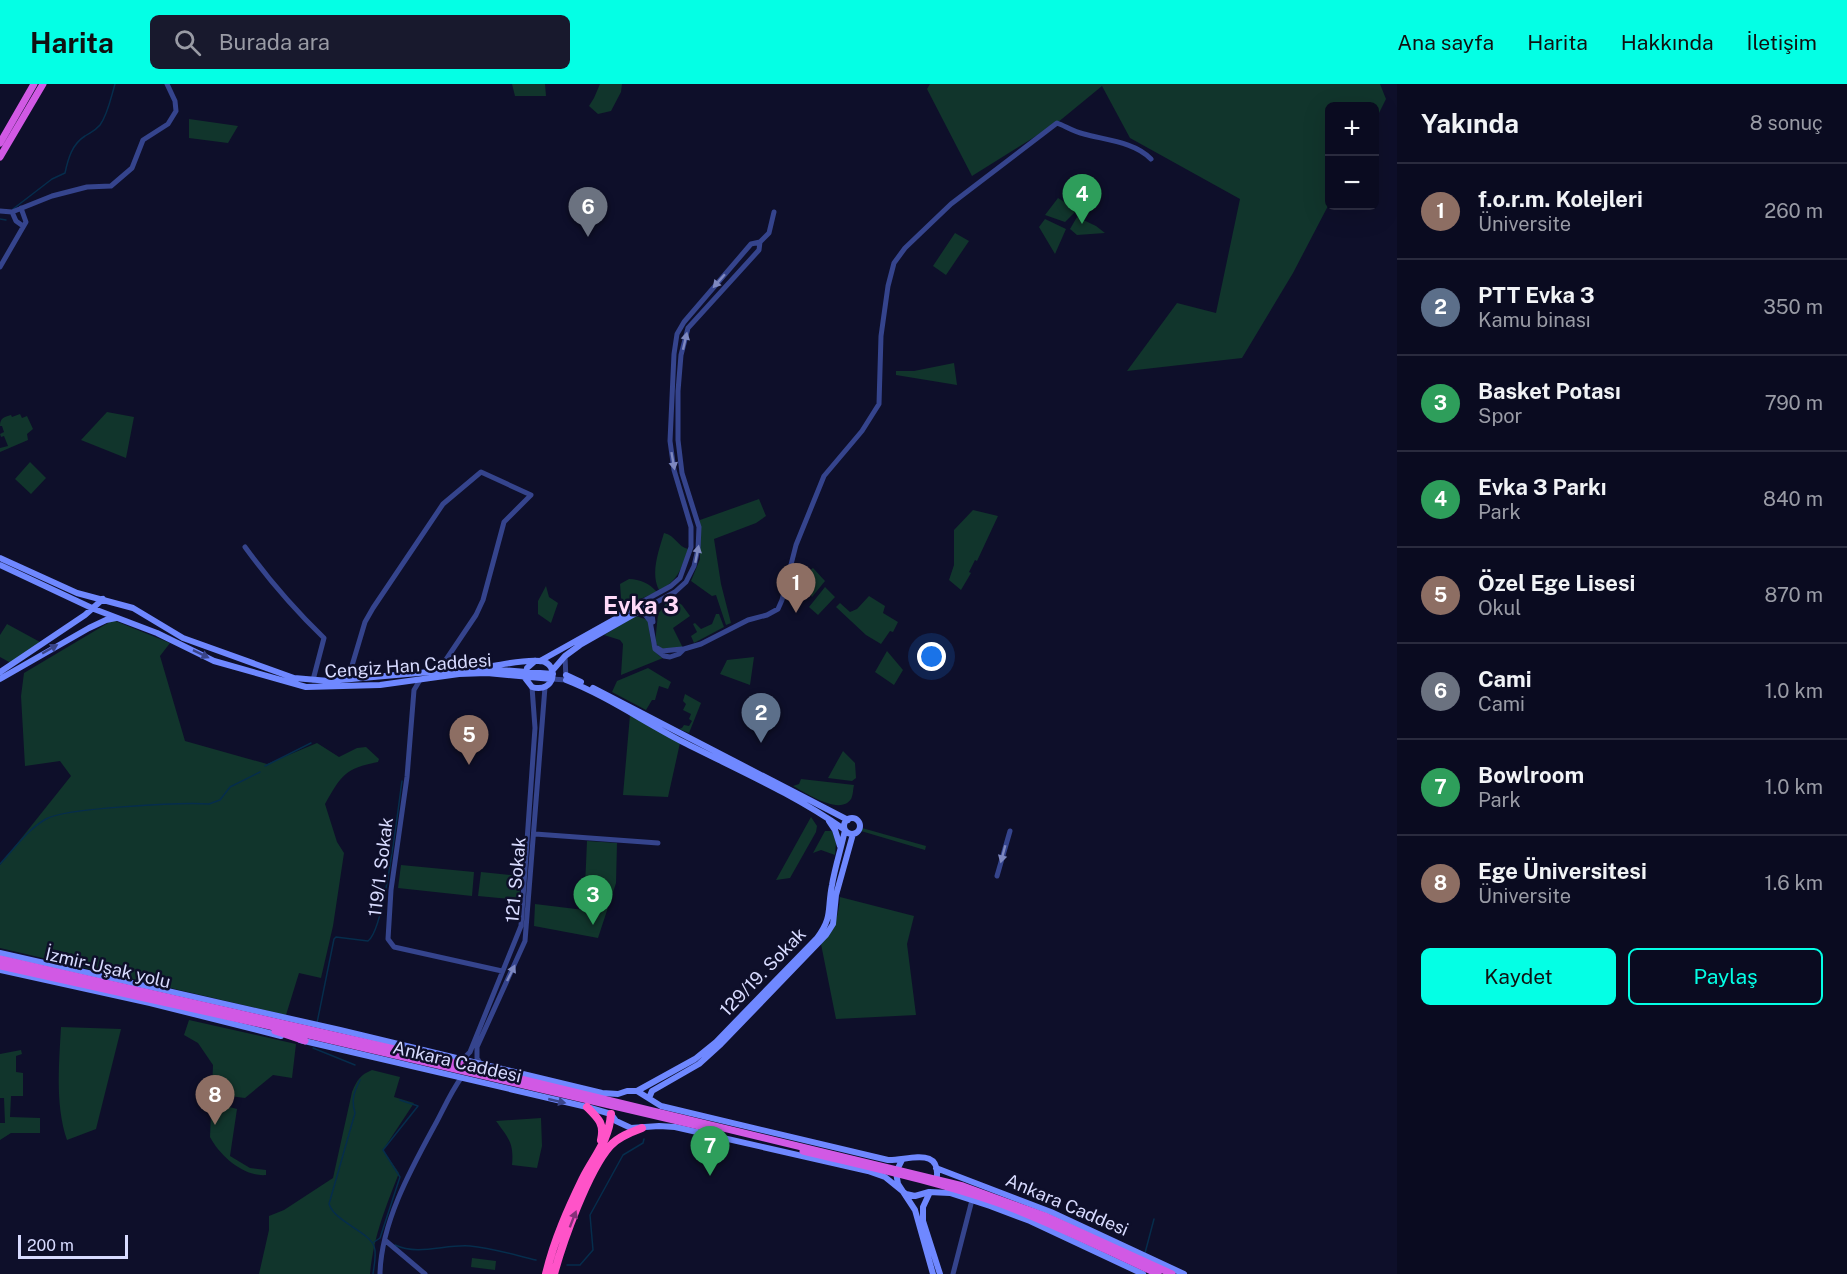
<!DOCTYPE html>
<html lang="tr">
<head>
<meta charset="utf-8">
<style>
  body { margin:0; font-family:"Public Sans",sans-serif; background:#18192d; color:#f1f3f6 }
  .controls { position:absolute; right:18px; top:18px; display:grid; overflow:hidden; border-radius:9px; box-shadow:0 6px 24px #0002 }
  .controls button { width:54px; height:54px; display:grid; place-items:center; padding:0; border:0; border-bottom:2px solid #2a2b3e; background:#0a0b20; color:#f1f3f6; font:30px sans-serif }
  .scale { position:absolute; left:18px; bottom:15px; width:110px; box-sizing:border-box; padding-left:6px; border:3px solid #d8dbff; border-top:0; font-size:16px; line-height:21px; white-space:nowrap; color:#d8dbff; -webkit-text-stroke:4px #0e0f2a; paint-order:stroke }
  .you { position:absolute; left:932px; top:573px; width:21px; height:21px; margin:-15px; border:4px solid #fff; border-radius:50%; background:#1a73e8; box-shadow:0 0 0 9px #1a73e833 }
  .badge { display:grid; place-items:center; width:39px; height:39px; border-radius:50%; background:#04ffe5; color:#fff; font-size:20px; font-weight:700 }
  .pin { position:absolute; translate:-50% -50px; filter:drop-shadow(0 2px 3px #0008) }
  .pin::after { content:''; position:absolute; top:32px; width:21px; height:18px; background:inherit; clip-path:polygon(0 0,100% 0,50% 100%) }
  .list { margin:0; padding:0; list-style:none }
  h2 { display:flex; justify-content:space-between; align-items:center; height:78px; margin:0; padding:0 24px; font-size:26px }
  h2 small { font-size:20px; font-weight:400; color:#999ba5 }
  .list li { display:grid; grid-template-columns:39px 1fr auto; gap:18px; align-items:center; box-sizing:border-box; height:96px; padding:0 24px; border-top:2px solid #2a2b3e }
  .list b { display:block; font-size:22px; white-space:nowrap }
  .list p { margin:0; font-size:20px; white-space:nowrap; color:#999ba5 }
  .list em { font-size:20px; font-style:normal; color:#999ba5 }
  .actions { display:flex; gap:12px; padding:18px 24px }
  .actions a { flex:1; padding:14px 0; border:2px solid #04ffe5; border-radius:9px; text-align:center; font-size:21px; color:#04ffe5 }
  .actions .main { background:#04ffe5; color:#111 }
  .icon { flex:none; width:33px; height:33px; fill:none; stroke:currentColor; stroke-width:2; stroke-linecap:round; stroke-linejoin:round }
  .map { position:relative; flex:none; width:1397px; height:1190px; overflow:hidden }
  header { display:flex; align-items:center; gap:36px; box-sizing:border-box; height:84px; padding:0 30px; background:#04ffe5; color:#111 }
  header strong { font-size:28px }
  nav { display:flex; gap:33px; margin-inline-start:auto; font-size:21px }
  .search { width:420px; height:54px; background:#18192d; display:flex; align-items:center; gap:15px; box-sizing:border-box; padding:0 21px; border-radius:9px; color:#999ba5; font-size:22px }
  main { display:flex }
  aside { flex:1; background:#0a0b20 }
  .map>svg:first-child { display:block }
</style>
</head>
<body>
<header>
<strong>Harita</strong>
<div class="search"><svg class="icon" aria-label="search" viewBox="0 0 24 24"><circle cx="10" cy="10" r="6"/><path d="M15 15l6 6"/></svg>Burada ara</div>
<nav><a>Ana sayfa</a><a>Harita</a><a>Hakkında</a><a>İletişim</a></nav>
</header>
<main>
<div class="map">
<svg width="1397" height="1190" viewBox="0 0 1397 1190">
  <rect width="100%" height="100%" fill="#0e0f2a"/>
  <path fill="#11352c" d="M512,0h33l1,12h-31z
    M600,0h22l-1,8 -10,19 -13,3 -9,-8 5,-8z
    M930,0h450l6,15 -11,22 -1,-15h-44l-1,98 -36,69 -51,85 -115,13 50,-68 39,10 24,-114 -110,-61 -28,-52 -45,37 -85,53 -45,-87z
    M189,35l49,7 -10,17 -39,-5z
    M1058,114l19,12 -12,12 -20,-7z
    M1077,133l19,9 9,7 -28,2 -7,-6z
    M1045,135l21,10 -11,25 -16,-27z
    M955,149l14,8 -23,34 -13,-9z
    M954,279l3,22 -61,-10v-4h18z
    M107,328l27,5 -8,41 -45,-18z
    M20,330l2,4 5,-2 6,13 -6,5 1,6 -28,12v-4l8,-2 -4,-10 -3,1 -1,-3 4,-2 -2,-6h-2c0,-8 4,-9 11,-11l1,2z
    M30,378l16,16 -15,16 -16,-15z
    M759,415l7,17 -10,7 -42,16 7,45 10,39 -5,2 -10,-30 -4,1 -21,-15 9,-22v-39z
    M973,426l25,6 -21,45 -2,-1 -6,12 2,1 -10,17 -12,-10 5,-15v-35z
    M664,449c11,2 14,14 24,16 -6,18 -10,33 -29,41 -9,-17 0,-40 5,-57z
    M813,484l12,13 -13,16 -11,-20z
    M629,495c11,0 21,5 28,13l-19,8 -16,11 -2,-27z
    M546,502l3,11 9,6 -7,20 -13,-9v-13z
    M825,503l10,10 -17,18 -9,-8z
    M869,512l16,10 -2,7 15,9 -5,10 -3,-1 -9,13 -15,-9 -30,-28 4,-4 10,9 7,-3z
    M671,513l11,8 8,11 -17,12 10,20 -21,1 -7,-6 3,-29z
    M716,530h3l5,13 -30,16 -3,-7 6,-4 -4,-8 2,-1 6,6 11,-5z
    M636,532l12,4c3,14 0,30 15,38l-42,17 2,-31 -3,-4 -16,-5z
    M113,536l57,23 -10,13 25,85 82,23 50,-21 22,14 18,-9 9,-1 13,12 -1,3c-33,6 -37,14 -53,42l12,38 7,11 -11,73 -12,52 -22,-5 -13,42 -286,-67v-83l71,-89 -11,-15 -35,5 -4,-70 3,-23z
    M7,540l33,18 -29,21 -11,-6v-22z
    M887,567l16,19 -9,15 -19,-13z
    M754,573l-4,28 -30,-11 7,-14z
    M648,584l23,14 -3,7 -9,-3 -4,14h-3l-6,10 -34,-18 5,-11z
    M685,610l16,9 -12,30 -10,-4 3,-1 2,-3 5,1 3,-5 -3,-2 2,-5 -8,-4 3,-6 -3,-3z
    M630,631l50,28 -12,54 -45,-2z
    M843,667l12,12 1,15 -4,3 -24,-3z
    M801,695l53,6c-1,4 -1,11 -3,14 -11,17 -45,-6 -58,-13l6,-2z
    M811,733l6,9 -1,6 -26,46 -14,2z
    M862,744l64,18 -1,4 -64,-19z
    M825,747h7l4,12 -1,12 -14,-5 -8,3z
    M587,757l30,2 -1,40 -18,55 -64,-12 1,-22 49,6z
    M401,781l73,7 -2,24 -74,-8z
    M481,788l40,4 -2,24 -41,-4z
    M840,813l74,19 -7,28 9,71 -80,4 -15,-75c13,-15 18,-28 19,-47z
    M189,936l107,24 -4,34 -19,-3 -28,23 -24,-3 -3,9 19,5 -7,47 20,12 16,2v5c-22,2 -46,-19 -56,-38l3,-72 -15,-22 -14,-8z
    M61,943l60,2 -25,100 -29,11c-12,-35 -8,-76 -6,-113z
    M21,966l1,4 -6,2v16l7,1v23h-12l-1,21 30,1v15h-29l-11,7v-17h5l-1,-25h-4v-44z
    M372,986l28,7 -6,20 20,6 -31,47 16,23c-14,36 -25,62 -29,101h-111l10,-44v-14l15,-6 49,-32 19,-86c5,-12 8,-17 20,-22z
    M541,1034l1,28 -5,22 -25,-3c2,-22 -3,-26 -16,-44z
    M472,1174l24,3 -1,9 -24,-3z"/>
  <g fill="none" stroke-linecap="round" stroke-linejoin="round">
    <path stroke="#062d4c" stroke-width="1.5" d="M13,125l39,-30 13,-6c3,-14 7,-29 20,-37 6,-4 10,-5 15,-11 8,-11 11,-28 15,-41
      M0,135l6,1
      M265,682l46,-23
      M0,780c14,-15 28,-35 46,-45 18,-11 139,-17 163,-15l11,-4 10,-13 30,-15
      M317,939l17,-84 2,-2 32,4c17,-12 30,-133 34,-160
      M313,964l42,17
      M360,996c-6,12 -9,20 -5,33l-26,91c6,18 39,27 45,42 3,8 0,20 -1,28
      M374,1158l6,-4 20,-61 -17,-27 35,-44 -18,-6
      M395,1161c24,11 50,-1 75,1 22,2 45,9 66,14
      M1145,1169l9,-34
      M567,1181h13l13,-15 -3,-35 33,-60 20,-12 1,-4"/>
    <path stroke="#35448d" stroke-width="5" d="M0,127l12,1 40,-16 35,-9 24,-1 21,-18 11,-28 25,-16 8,-13 -1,-10 -8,-17
      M12,128l4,9 7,5
      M760,158l9,-9 5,-21
      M0,183l26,-45 -5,-14
      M245,463c24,33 50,63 79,91l-11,42
      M640,519l31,-17 9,-8 11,-31v-20l-17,-57 -4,-29 4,-87 3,-20 7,-12 67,-78 9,-2
      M643,528l7,9 5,28 9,7 6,1 9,-3 5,-5 17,-5 47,-24 19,-5 11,-6 4,-9 14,-55 28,-69 38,-45 17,-27 2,-68 7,-50 6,-23 11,-15 46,-44 106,-81c8,3 17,9 27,11 22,6 51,8 67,25
      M653,538l-1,-8 -6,-6 29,-16 11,-10 8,-16 4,-17 1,-22 -17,-54 -4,-33v-49l3,-36 7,-27 71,-78 1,-8
      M657,564l5,3 20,-2
      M348,595l17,-57 8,-14 70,-104 38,-32 50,23 -27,27 -21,78 -7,15 -37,55
      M552,595l14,1 -1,-24
      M420,596l-6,10 -7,87 -16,113 -3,49 6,8 108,24
      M535,750l123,9
      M997,792l13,-45
      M462,976l8,-8 51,-126 14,-198 -3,-41
      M481,981l-4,-7v-11l48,-106 20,-254
      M386,1157l39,33
      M380,1190c1,-52 32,-107 56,-151 8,-15 15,-31 25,-45
      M953,1190l19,-74"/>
    <path stroke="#6f88ff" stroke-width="6" d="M0,474l77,35 56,15 50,30 111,40 35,3 145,-13 79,6
      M0,481l94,44 63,24 57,28 92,26 74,-2 79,-11 28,-1 65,6
      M636 523a5 5 0 1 1 10 0a5 5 0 1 1-10 0Z
      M540,577l75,-42 22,-15
      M492,582c15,-2 33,-7 49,-5 19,3 14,33 -9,26l-7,-9 2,-10 8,-7
      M552,587l13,-15 15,-11 58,-33
      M0,588l85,-57 18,-16
      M566,591l15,7
      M0,595l89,-51 17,-8 10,-2
      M566,596c41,16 78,42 117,62 55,28 111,52 162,88
      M593,604l255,132
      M844 742a8 8 0 1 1 16 0a8 8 0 1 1-16 0Z
      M829,737l6,9 5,16
      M0,869l340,77 262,63 16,1 9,-3h10l24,15 227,54c19,1 56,-16 48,23
      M0,886l150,33 131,33
      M300,956l287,67 24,7 5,7 15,7 28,-2 16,1 193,44 17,6 21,17 9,2 14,-4 21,1 40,13 40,15 113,53
      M637,1007l58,-32 21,-17 101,-104c16,-21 10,-29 15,-53 3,-18 9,-36 13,-55
      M649,1014l3,-7 47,-27 22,-20 105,-109 7,-11 3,-29 17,-61
      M902,1076l-6,12 2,12 17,26 18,64
      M936,1084l115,44 133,62
      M930,1108l-7,15v14l17,53"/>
    <path stroke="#d159e4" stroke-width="7" d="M0,59l34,-59
      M0,73l43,-73
      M0,875l447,102 516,125 82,30 127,58
      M0,882l239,53 469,109
      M275,947l30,10
      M803,1067c66,16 132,30 195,52 55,20 107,47 160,71"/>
    <path stroke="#ff53c8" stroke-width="8" d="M587,1023c11,11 18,17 14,33
      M546,1190c8,-34 22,-65 37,-96 12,-23 26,-38 28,-64
      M554,1190c9,-33 34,-103 56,-128 8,-9 21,-14 32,-18"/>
  </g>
  <defs><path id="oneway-solid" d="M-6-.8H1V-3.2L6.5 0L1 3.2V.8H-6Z" transform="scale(1.5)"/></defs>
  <g fill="#7e88c0">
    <use href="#oneway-solid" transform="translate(719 197) rotate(131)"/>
    <use href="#oneway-solid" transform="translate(685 257) rotate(-77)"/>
    <use href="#oneway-solid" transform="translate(673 377) rotate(80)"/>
    <use href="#oneway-solid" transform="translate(697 470) rotate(-79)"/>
    <use href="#oneway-solid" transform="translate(1003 770) rotate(105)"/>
    <use href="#oneway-solid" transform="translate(511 889) rotate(-64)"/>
  </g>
  <g fill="#3a458a">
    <use href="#oneway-solid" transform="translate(50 565) rotate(-30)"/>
    <use href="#oneway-solid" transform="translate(201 570) rotate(26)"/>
    <use href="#oneway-solid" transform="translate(557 1017) rotate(13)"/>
  </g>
  <use fill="#863179" href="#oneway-solid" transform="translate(573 1135) rotate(-69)"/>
  <g text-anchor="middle" stroke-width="5" stroke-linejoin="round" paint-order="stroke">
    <g font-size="18" fill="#d8dbff" stroke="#0e0f2a">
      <text transform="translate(408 582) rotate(-4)" y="6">Cengiz Han Caddesi</text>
      <text transform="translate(381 783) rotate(-83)" y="6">119/1. Sokak</text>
      <text transform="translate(516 796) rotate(-85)" y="6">121. Sokak</text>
      <text transform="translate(108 884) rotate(13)" y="6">İzmir-Uşak yolu</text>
      <text transform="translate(763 888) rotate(-46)" y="6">129/19. Sokak</text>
      <text transform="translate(457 978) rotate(13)" y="6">Ankara Caddesi</text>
      <text transform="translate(1067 1121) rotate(23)" y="6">Ankara Caddesi</text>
    </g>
    <g font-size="24" font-weight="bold" fill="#ffdaf9" stroke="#0e0f2a">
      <text x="641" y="530">Evka 3</text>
    </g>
  </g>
</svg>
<div class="controls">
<button>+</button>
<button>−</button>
</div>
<div class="scale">200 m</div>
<div class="you"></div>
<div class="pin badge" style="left:796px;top:529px;background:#8d6e63">1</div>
<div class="pin badge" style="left:761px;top:659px;background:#5c6f8a">2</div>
<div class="pin badge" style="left:593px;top:841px;background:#2e9e5b">3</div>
<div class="pin badge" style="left:1082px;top:140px;background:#2e9e5b">4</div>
<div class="pin badge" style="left:469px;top:681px;background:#8d6e63">5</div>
<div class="pin badge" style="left:588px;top:153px;background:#6b7280">6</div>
<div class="pin badge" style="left:710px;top:1092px;background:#2e9e5b">7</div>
<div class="pin badge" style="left:215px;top:1041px;background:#8d6e63">8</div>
</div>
<aside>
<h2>Yakında<small>8 sonuç</small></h2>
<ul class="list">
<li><span class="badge" style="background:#8d6e63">1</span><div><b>f.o.r.m. Kolejleri</b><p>Üniversite</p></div><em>260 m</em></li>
<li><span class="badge" style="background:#5c6f8a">2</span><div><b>PTT Evka 3</b><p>Kamu binası</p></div><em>350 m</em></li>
<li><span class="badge" style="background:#2e9e5b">3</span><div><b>Basket Potası</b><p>Spor</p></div><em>790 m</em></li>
<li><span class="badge" style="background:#2e9e5b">4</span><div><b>Evka 3 Parkı</b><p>Park</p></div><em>840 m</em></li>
<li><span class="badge" style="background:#8d6e63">5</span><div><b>Özel Ege Lisesi</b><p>Okul</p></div><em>870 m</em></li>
<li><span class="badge" style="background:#6b7280">6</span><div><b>Cami</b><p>Cami</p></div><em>1.0 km</em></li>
<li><span class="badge" style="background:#2e9e5b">7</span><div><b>Bowlroom</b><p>Park</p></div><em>1.0 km</em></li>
<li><span class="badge" style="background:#8d6e63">8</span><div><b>Ege Üniversitesi</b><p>Üniversite</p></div><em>1.6 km</em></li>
</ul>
<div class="actions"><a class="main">Kaydet</a><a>Paylaş</a></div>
</aside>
</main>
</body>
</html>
